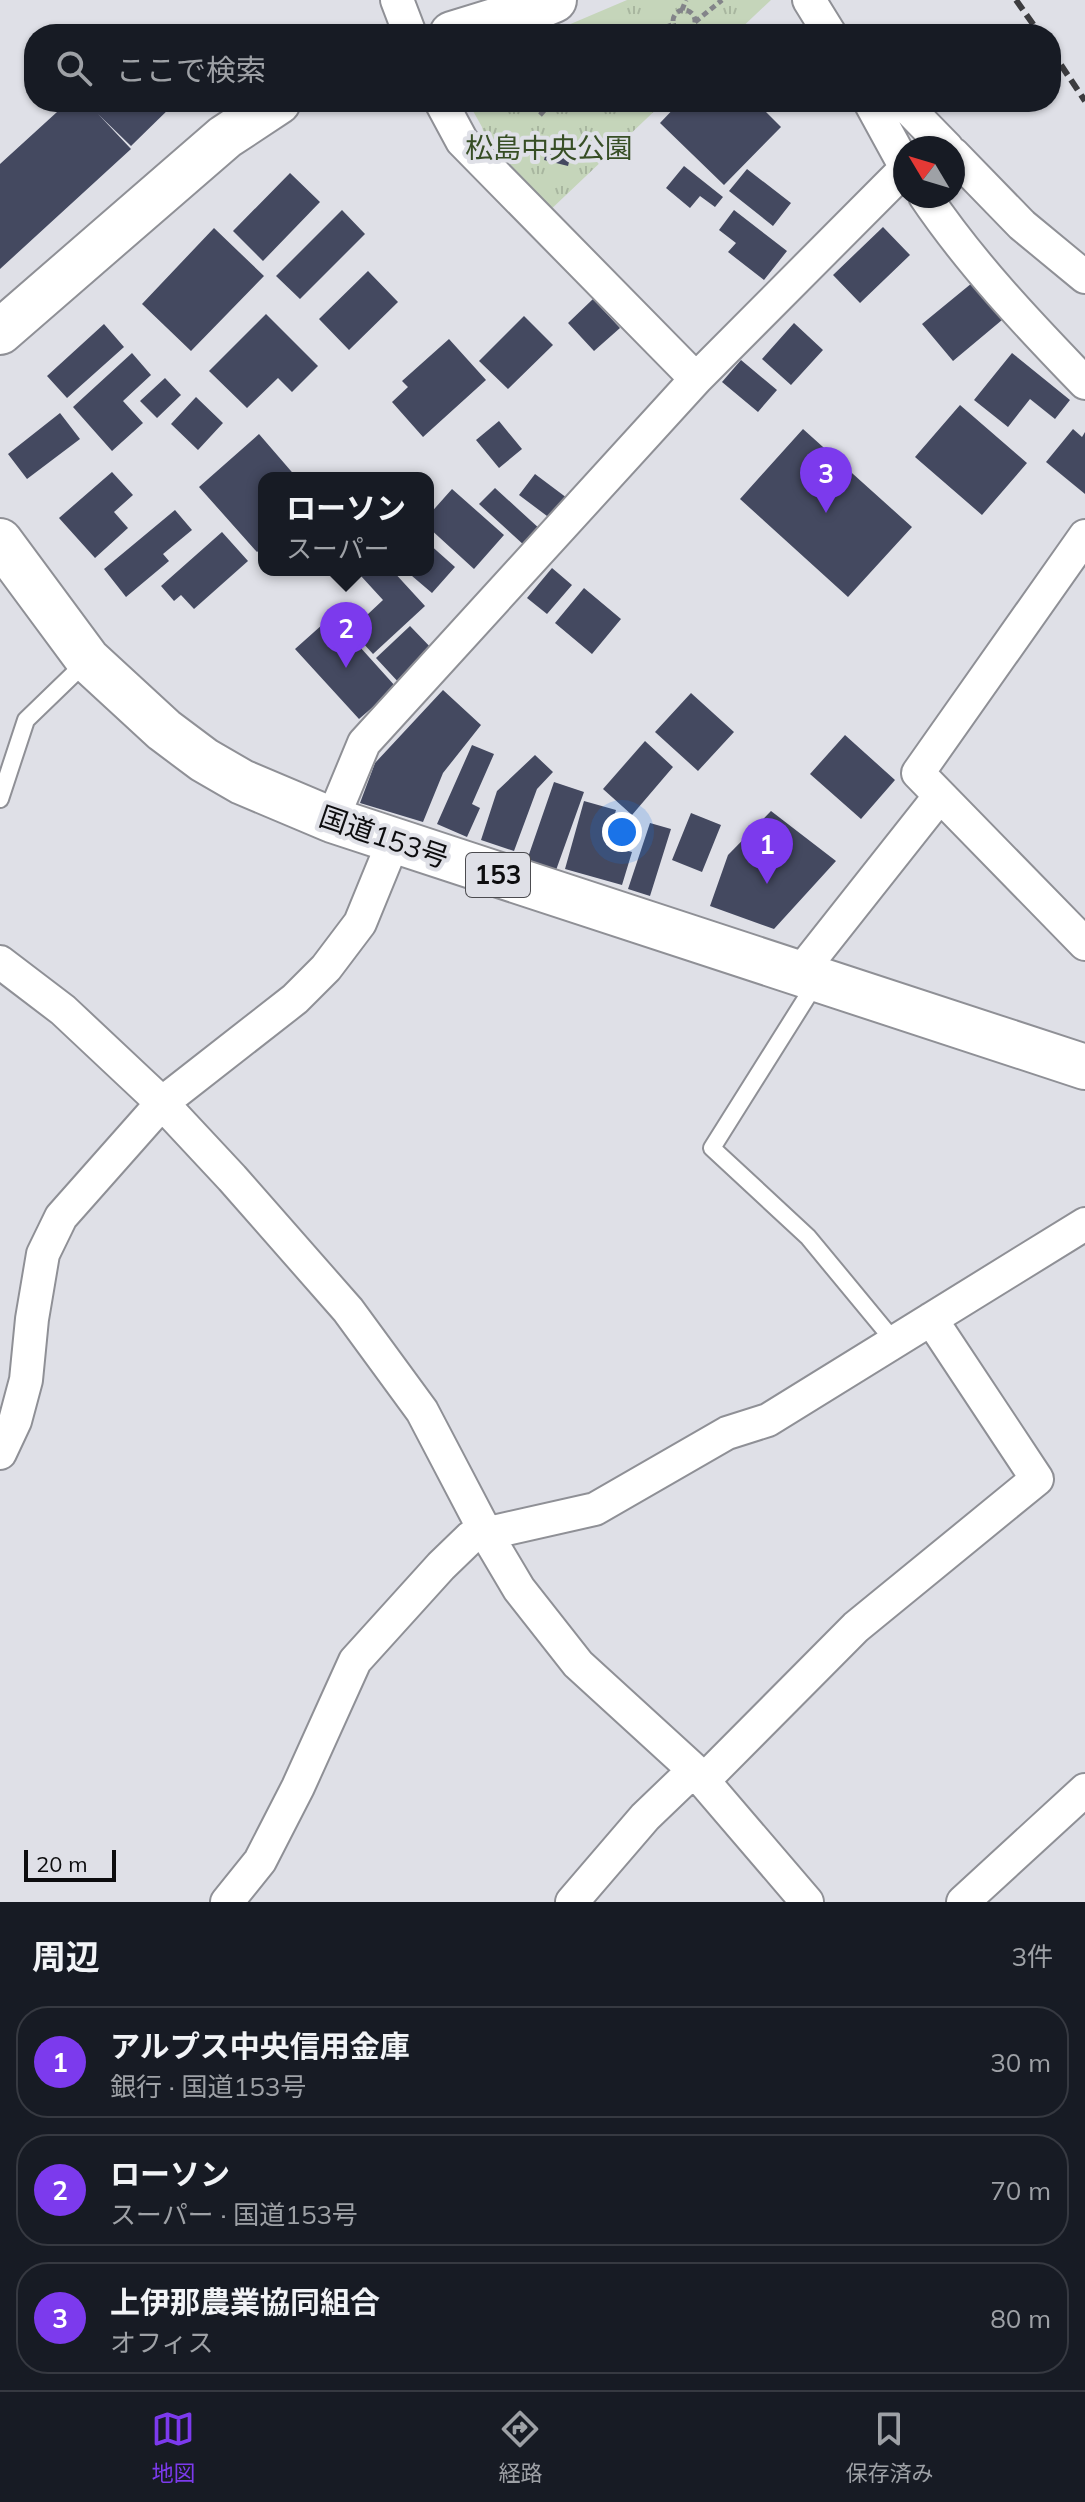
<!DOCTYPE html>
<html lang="ja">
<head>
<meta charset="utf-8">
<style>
  body { margin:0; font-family:Mulish,"Noto Sans JP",sans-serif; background:#20242c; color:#f1f3f6 }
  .compass { position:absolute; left:893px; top:136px; width:72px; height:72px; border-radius:50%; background:#171b24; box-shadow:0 2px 6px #0004; rotate:308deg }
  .scale { position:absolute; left:24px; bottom:20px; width:92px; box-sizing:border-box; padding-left:8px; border:4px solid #0d0d0f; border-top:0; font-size:22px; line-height:28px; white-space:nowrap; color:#0d0d0f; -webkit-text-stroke:6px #dfe0e7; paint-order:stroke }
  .you { position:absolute; left:622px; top:832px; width:28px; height:28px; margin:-20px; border:6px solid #fff; border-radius:50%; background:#1a73e8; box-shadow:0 0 0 12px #1a73e833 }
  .badge { display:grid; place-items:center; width:52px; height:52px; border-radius:50%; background:#7c3aed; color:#fff; font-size:26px; font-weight:700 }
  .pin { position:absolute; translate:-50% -66px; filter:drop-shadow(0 2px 4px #0008) }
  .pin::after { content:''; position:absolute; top:42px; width:28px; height:24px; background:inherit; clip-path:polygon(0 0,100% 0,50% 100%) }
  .popup { position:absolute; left:258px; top:472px; width:176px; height:104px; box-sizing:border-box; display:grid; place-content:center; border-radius:16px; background:#171b24; filter:drop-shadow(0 2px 6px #0005); font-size:26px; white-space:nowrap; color:#9ea1a6 }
  .popup b { font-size:30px; color:#f1f3f6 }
  .popup::after { content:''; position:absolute; left:50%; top:100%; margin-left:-16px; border:16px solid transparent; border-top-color:#171b24 }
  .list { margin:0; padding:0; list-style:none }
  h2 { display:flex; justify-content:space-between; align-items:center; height:104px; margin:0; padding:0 32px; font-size:34px }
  h2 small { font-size:26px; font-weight:400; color:#9ea1a6 }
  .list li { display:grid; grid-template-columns:52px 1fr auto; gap:24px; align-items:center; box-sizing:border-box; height:112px; margin:0 16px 16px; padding:0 16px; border:2px solid #363941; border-radius:32px }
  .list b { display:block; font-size:30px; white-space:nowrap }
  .list p { margin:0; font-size:26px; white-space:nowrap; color:#9ea1a6 }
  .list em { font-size:26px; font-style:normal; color:#9ea1a6 }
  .icon { flex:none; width:44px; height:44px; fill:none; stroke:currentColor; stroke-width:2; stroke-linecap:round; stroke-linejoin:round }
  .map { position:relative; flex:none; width:1085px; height:1902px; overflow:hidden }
  .search { position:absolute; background:#171b24; box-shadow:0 2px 6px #0004; left:24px; right:24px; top:24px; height:88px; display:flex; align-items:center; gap:20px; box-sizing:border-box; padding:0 28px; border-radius:32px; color:#9ea1a6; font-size:30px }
  .sheet { height:488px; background:#171b24 }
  nav { display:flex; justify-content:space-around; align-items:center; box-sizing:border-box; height:112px; border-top:2px solid #363941; background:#171b24; font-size:22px; color:#9ea1a6 }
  nav a { display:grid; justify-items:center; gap:4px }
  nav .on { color:#7c3aed }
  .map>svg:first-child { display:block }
</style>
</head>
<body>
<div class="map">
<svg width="1085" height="1902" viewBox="0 0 1085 1902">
  <defs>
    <pattern id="park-tufts" width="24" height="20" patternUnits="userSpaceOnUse" patternTransform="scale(2)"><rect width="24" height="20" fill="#c5d5ba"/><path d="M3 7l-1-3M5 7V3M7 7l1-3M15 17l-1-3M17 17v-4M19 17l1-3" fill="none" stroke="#a8b69f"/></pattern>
  </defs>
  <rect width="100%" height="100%" fill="#dfe0e7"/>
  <path fill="url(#park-tufts)" d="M627,0h144l-36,34h-188z
    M468,102h196l-118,112 -66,-69 5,-7 -3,-11z"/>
  <path fill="#444960" d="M68,102h108l-45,44 -33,-32 33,35 -131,120v-105z
    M680,102h76l25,25 -57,58 -64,-62z
    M549,141l24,6 -5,19 -24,-6z
    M684,166l39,31 -8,10 -15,-11 -10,12 -24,-20z
    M747,169l44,34 -18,23 -44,-35z
    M290,173l30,29 -57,59 -30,-30z
    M342,210l23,24 -65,65 -24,-23z
    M734,210l53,41 -23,29 -36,-28 8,-9 -17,-13z
    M883,227l27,28 -50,48 -27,-28z
    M214,228l50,48 -73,75 -49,-47z
    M368,271l30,31 -49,48 -30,-31z
    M972,283l30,37 -49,41 -31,-37z
    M593,299l27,29 -26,23 -26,-28z
    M266,314l52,52 -26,26 -14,-14 -31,30 -38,-37z
    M524,316l29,29 -45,44 -29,-28z
    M794,323l29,27 -32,35 -29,-26z
    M104,324l20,23 -57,51 -20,-22z
    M449,339l37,41 -63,57 -31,-35 16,-15 -6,-6z
    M132,353l19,22 -28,26 20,22 -31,28 -39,-44z
    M1012,353l58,47 -15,19 -25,-20 -22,28 -34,-27z
    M741,360l36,30 -19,22 -36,-30z
    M165,378l16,17 -24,23 -17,-17z
    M196,397l27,26 -25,27 -27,-26z
    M960,405l67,58 -45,52 -67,-58z
    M60,413l20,26 -53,40 -19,-25z
    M499,421l23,28 -23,19 -23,-28z
    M803,429l109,98 -64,70 -108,-98z
    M1073,429l9,8 3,-5v62l-39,-32z
    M259,434l38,44h-33v68l-7,6 -58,-65z
    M112,472l21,23 -19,17 14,16 -33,30 -36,-40z
    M535,474l32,24 -16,21 -32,-24z
    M495,488l46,42 -16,16 -46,-42z
    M452,489l52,46 -30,34 -46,-42v-11z
    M175,510l17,20 -29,24 6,7 -43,36 -22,-28z
    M222,532l26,29 -54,48 -13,-14 -7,6 -13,-15z
    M428,543l27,24 -23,26 -27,-23h23z
    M552,568l20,17 -25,29 -20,-16z
    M367,570h25l33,36 -52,48 -22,-24 32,-30 -22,-24z
    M584,588l37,31 -29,35 -37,-31z
    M332,616l64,71 -37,32 -64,-70z
    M410,626l26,27 -35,32 -25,-27z
    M443,690l38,35 -38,48 -20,49 -63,-19 15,-40z
    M691,693l43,39 -36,39 -43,-39z
    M845,735l50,45 -34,39 -51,-45z
    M645,741l28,26 -41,48 -29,-26z
    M472,745l22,9 -22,50 8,4 -13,29 -30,-13z
    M535,755l18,17 -16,17 -23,62 -33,-11 16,-49z
    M554,782l30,10 -29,81 -29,-10z
    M584,801l32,9 -10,35 26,7 -10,33 -57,-16z
    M771,811l65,50 -62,68 -64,-23 18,-51z
    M691,813l30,12 -19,47 -30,-12z
    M650,823l21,6 -21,67 -22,-7z"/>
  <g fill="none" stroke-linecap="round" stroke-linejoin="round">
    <defs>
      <path id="lane" d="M0,799l26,-79 60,-58
        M817,981l-105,167 96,89 86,104"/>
      <path id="street" d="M397,0l13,34
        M809,0l21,34
        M441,102l21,39 234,238
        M870,102l35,64
        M902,102l45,46
        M953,154l69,71 63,52
        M925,196c46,68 103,128 160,187
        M1085,536l-167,237 167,171
        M332,820l32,-77 332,-364 209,-210
        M0,962l63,48 99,93 70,75 116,132 74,101 65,124 32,54 59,75 116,106 113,132
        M799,974l140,-177
        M0,1453l15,-32 11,-41 6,-61 11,-65 18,-37 101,-114 133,-104 31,-31 34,-45 34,-83
        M703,1781l153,-154 181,-148 -106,-160
        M227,1902l33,-41 38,-74 57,-126 86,-95 30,-29 124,-28 132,-76 41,-13 317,-196
        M572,1902l73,-85 49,-47
        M963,1902l122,-112"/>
      <path id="secondary" d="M452,34l78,-24 24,-10
        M0,332l225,-195 53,-35"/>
      <path id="highway" d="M0,541l88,119 76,70 40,30 38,22 90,38 753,247"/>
    </defs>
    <use href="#lane" stroke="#8f9096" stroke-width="20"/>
    <use href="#street" stroke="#8f9096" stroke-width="36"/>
    <use href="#secondary" stroke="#8f9096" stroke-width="48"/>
    <use href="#highway" stroke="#8f9096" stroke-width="48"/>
    <path stroke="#838489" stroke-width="5" stroke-dasharray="6 4" stroke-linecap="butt" d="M673 21a11 11 0 1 1 22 0a11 11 0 1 1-22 0Z
      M682,10l4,-10
      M695,22l27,-22
      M647,34l25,-9
      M573,102h1
      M535,107l5,-5
      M540,115l12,-13"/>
    <use href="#lane" stroke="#fff" stroke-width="16"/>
    <use href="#street" stroke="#fff" stroke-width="32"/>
    <use href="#secondary" stroke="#fff" stroke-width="44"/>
    <use href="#highway" stroke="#fff" stroke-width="44"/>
    <path stroke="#3c3c3f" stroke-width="6" stroke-dasharray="12 6" stroke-linecap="butt" d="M1016,0l24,34
      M1051,50l34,51"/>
  </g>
  <g text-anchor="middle" stroke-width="8" stroke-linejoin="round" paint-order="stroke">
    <rect fill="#dfe0e7" stroke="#4c4c50" stroke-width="2" x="466" y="853" width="64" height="44" rx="6"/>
    <g font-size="26" font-weight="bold" fill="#0d0d0f">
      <text x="498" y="884">153</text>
    </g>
    <g font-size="28" fill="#374e25" stroke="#dfe0e7">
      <text x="549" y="158">松島中央公園</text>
    </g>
    <g font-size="28" fill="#0d0d0f" stroke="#dfe0e7">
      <text transform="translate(384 837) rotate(19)" y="10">国道153号</text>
    </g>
  </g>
</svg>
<svg class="compass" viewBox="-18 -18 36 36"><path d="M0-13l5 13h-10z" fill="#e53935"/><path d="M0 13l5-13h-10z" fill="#9ea1a6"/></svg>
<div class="scale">20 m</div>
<div class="you"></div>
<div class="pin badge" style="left:767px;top:884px">1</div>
<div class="pin badge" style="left:346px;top:668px">2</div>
<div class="popup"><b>ローソン</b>スーパー</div>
<div class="pin badge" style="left:826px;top:513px">3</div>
<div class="search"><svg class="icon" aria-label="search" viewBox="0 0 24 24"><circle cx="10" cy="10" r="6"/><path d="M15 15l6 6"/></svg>ここで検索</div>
</div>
<section class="sheet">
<h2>周辺<small>3件</small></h2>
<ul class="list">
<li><span class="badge">1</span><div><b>アルプス中央信用金庫</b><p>銀行 · 国道153号</p></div><em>30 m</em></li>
<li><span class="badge">2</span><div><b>ローソン</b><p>スーパー · 国道153号</p></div><em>70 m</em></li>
<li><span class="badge">3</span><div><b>上伊那農業協同組合</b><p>オフィス</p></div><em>80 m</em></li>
</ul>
</section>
<nav>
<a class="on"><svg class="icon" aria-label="map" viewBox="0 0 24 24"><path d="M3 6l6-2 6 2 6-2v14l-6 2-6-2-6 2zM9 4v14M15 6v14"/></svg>地図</a>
<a><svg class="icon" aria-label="directions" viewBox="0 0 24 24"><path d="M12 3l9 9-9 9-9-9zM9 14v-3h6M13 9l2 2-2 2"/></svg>経路</a>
<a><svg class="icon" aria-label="saved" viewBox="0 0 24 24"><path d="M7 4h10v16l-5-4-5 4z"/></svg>保存済み</a>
</nav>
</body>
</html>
